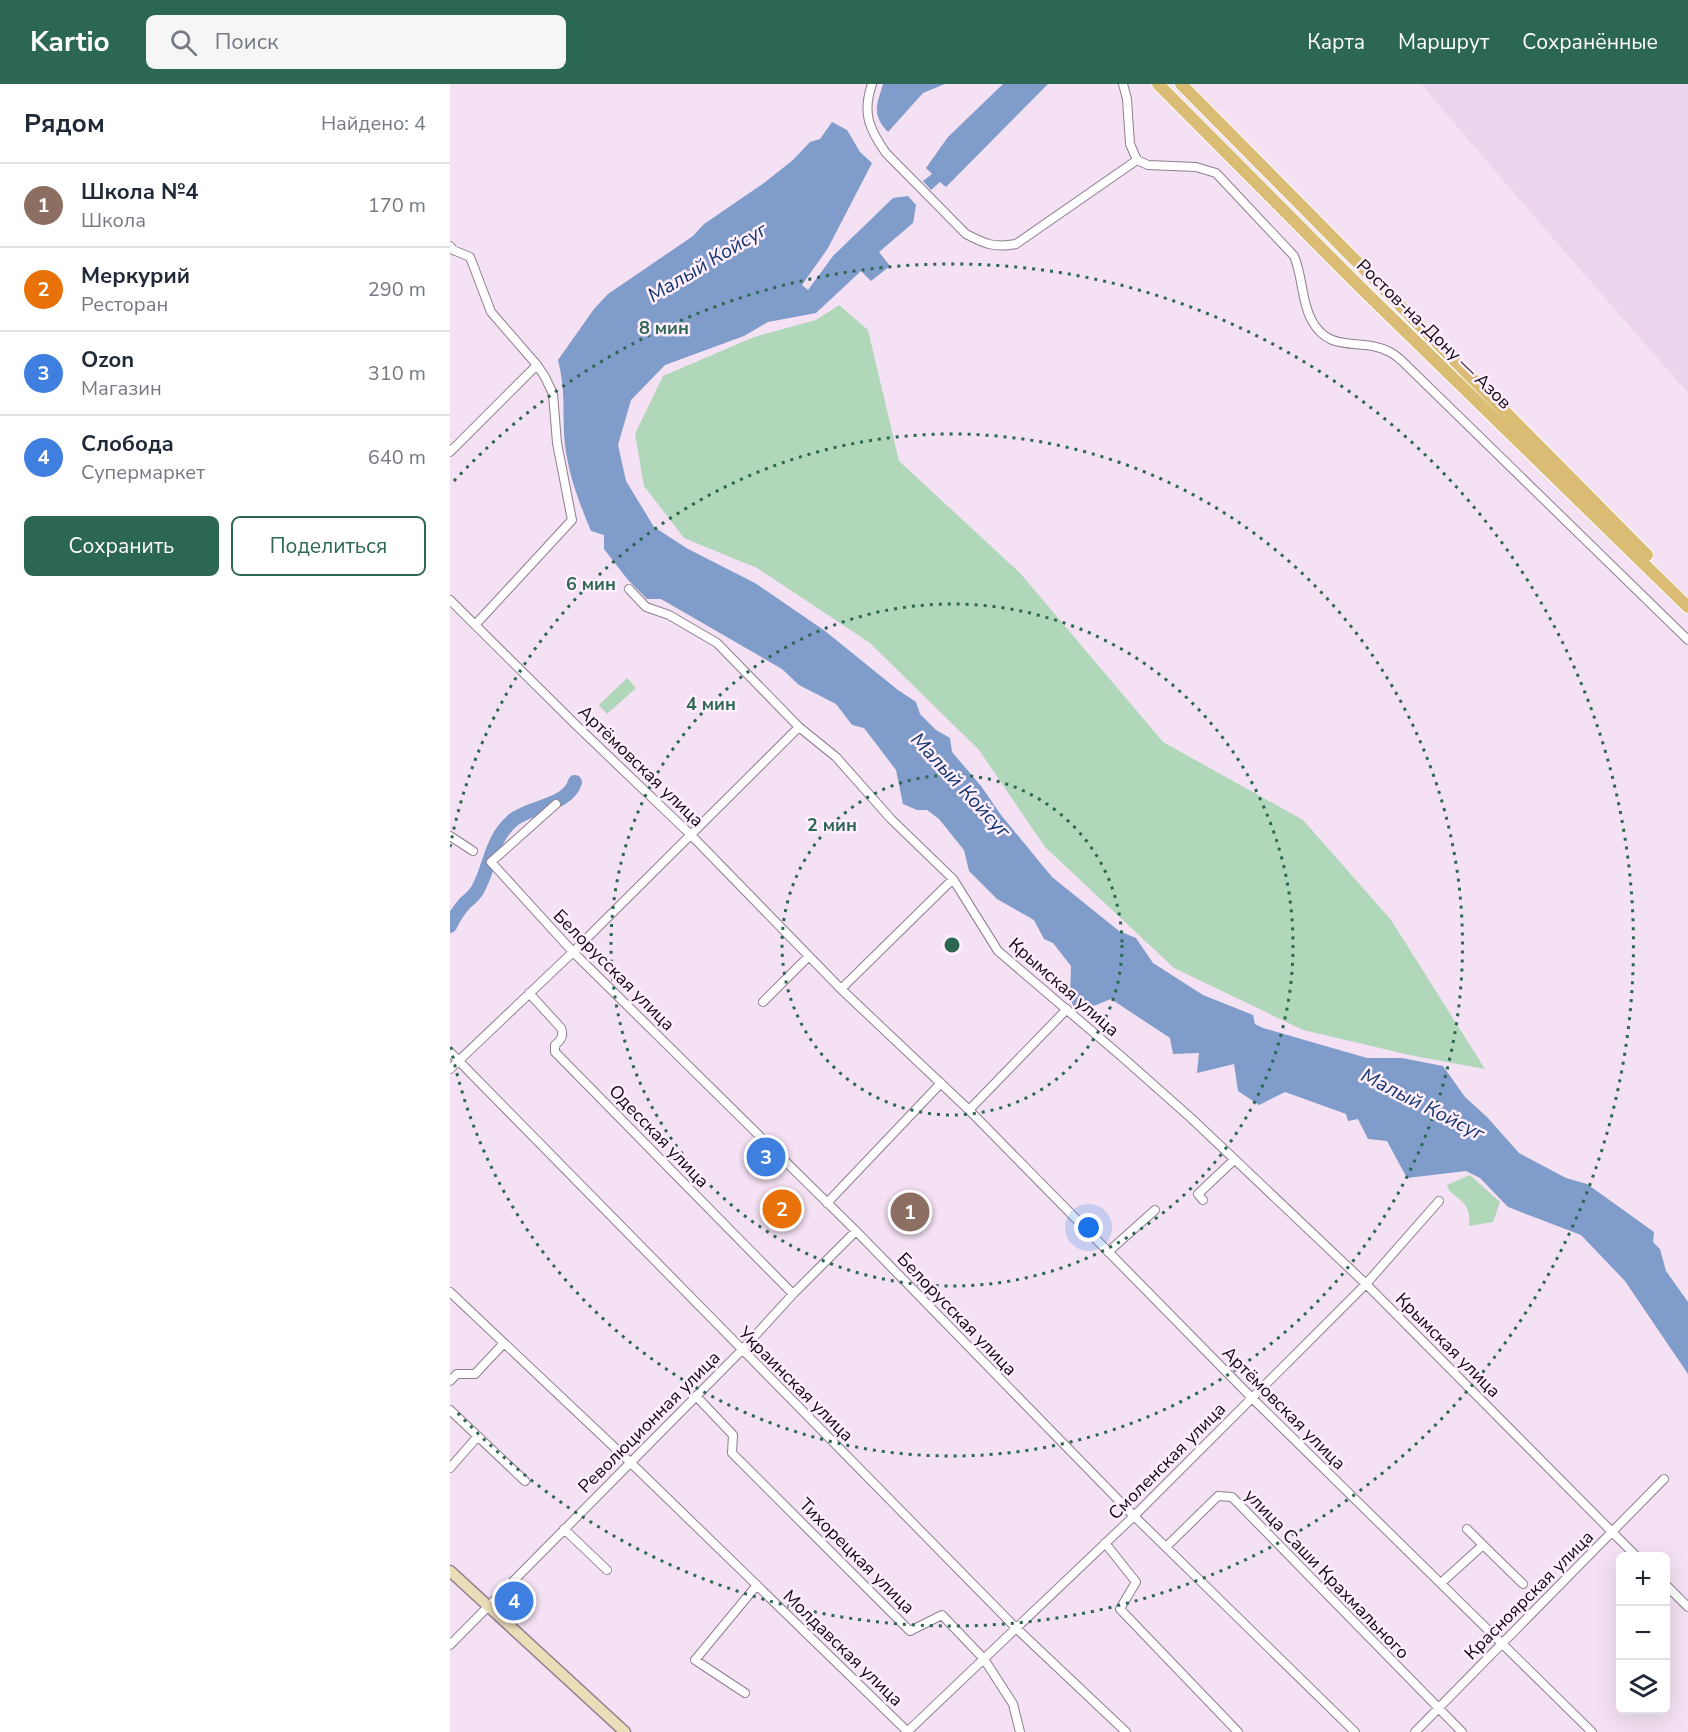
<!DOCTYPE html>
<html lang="ru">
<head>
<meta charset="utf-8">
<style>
  body { margin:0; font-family:"Nunito Sans",sans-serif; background:#f6f6f7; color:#1f2937 }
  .controls { position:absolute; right:18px; bottom:18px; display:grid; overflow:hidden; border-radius:9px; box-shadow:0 6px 24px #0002 }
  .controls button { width:54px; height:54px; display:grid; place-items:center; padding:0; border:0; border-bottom:2px solid #e0e1e3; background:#fff; color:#1f2937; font:30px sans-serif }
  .you { position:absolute; left:639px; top:1144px; width:21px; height:21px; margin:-15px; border:4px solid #fff; border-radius:50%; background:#1a73e8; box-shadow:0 0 0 9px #1a73e833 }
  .badge { display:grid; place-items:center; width:39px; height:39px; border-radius:50%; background:#2c6751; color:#fff; font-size:20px; font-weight:700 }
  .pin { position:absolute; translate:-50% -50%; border:3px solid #fff; box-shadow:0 2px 6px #0006 }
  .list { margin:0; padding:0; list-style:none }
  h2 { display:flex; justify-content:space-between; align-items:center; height:78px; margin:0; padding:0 24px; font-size:26px }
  h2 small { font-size:20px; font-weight:400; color:#747a83 }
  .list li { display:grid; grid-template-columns:39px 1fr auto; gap:18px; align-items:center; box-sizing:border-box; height:84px; padding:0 24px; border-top:2px solid #e0e1e3 }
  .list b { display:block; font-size:22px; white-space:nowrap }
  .list p { margin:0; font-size:20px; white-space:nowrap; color:#747a83 }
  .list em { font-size:20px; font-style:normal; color:#747a83 }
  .actions { display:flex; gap:12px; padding:18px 24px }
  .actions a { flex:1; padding:14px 0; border:2px solid #2c6751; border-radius:9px; text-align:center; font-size:21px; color:#2c6751 }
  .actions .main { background:#2c6751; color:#fff }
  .icon { flex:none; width:33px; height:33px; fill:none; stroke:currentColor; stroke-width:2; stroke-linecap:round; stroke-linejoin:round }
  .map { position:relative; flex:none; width:1238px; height:1648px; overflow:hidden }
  header { display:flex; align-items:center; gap:36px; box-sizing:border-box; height:84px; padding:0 30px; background:#2c6751; color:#fff }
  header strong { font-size:28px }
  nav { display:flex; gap:33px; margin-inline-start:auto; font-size:21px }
  .search { width:420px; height:54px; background:#f6f6f7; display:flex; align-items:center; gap:15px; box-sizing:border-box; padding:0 21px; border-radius:9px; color:#747a83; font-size:22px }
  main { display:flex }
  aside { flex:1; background:#fff }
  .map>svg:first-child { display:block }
</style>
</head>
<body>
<header>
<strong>Kartio</strong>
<div class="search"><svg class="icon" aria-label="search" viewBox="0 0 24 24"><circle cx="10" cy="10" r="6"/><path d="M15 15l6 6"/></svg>Поиск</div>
<nav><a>Карта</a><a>Маршрут</a><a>Сохранённые</a></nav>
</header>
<main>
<aside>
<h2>Рядом<small>Найдено: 4</small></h2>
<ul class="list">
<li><span class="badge" style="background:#8d6e63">1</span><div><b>Школа №4</b><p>Школа</p></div><em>170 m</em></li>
<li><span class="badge" style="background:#e8710a">2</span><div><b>Меркурий</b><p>Ресторан</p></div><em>290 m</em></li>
<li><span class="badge" style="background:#3f7fe0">3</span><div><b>Ozon</b><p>Магазин</p></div><em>310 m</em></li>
<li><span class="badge" style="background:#3f7fe0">4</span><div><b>Слобода</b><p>Супермаркет</p></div><em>640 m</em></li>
</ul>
<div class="actions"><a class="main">Сохранить</a><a>Поделиться</a></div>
</aside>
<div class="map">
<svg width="1238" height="1648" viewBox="0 0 1238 1648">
  <rect width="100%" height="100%" fill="#f4e1f3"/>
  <path fill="#ecd4ec" d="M971,0h267v309l-150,-172z"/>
  <path fill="#b0d7b9" d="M389,221l29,25 31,131 121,112 143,169 140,78 88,100 94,149 -71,-13 -111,-26 -129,-62 -129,-121 -66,-97 -109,-107 -113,-75 -73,-30 -40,-52 -9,-52 28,-58 91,-39 62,-17z
    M177,594l9,10 -29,26 -8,-9z
    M1020,1091l30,27 -7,20 -24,4c0,-5 1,-11 -1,-15 -3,-13 -18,-14 -21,-26z"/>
  <path fill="#7f9cca" d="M433,0h62l-22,9 -35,39c-17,-18 -11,-27 -5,-48z
    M553,0h45l-102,103 -6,-5 -9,8 -8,-9 9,-7 -6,-6 22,-31z
    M382,38l15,8 13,22 12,11 -44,85 -26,37 6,5 25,-34 60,-58 15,-2 8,9 -3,18 -34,29 11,14 -19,15 -10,-10 -45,42 -48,9 -24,14 -79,29 -34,35 -13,45 8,36 28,46 34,22 67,34 70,48 73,59 18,12 4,12 16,16 14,8 2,14 29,34 20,29 51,62 67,54 17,7 17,25 50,32 50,20 2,9 8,4 104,30h35l41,8 22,31 22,20 32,36 47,25 21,6 67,48 -1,10 7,7 6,22 22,31v72l-63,-93 -44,-46 -73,-28 -28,-29 -14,-7 -59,7 -20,-37 -19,-2 -10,-20 -10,2 -2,-7 -61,-22 -26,13 -21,-14 -4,-27 -37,9 2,-20 -26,1 -3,-16 -59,-39 -20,8 -17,1 -4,-11 1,-31 -18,-23 -9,-4 -10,-19 -37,-21 -28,-28 -5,-21 -25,-31 -12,-9h-10l-14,-6 -7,-34 -32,-42 -12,-3 -16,-21 -37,-19 -17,-16 -121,-70h-14l-19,-19 -24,-31v-14l-13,-4c-13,-31 -25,-63 -27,-97 -1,-28 1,-46 -6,-74l36,-51 14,-15 85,-58 11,-12 60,-41 29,-23 17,-18 10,-3z"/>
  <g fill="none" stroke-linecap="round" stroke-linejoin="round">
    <path stroke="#7f9cca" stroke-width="14" d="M0,842c4,-9 9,-16 15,-23 5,-4 10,-8 13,-14 13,-24 12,-49 35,-69 17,-14 55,-14 62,-38"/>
    <defs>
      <path id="street" d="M422,0c-10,29 -3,45 14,69l80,81c19,10 28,14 50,10l121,-84
        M673,0l4,15 3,45 7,16 11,5 48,2 20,6 78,83c9,21 7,44 17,63 19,37 49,17 79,33 4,2 7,5 11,8l287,280
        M0,162l3,4 17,7 21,55 46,53 8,12 8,17 4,49 15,77 -97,105
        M0,368l87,-87
        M179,505l17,18 23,8 48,28 82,84 37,30 55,62 62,60 45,72 123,105 70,62 175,166 270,272
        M0,516l127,126 113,108 151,155 128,121 283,288 340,334
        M106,720l-65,58 82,90 283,279 278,285 221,216
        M0,752l23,15
        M391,905l112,-110
        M79,909l32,35c3,8 0,12 -6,17v7l238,242
        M313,918l46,-46
        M0,968l566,576 110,104
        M0,985l123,-117 226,-225
        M519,1026l98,-101
        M753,1116l-5,-6 36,-34
        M377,1119l114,-120
        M658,1168l47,-42
        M0,1208l180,170 278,270
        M0,1297l7,-7h18l29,-31
        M246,1312l37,39 -1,18 178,178 32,-16 42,44 29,45 7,28
        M0,1326l75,71
        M0,1384l28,-32
        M114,1445l43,41
        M655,1459l31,39 -16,27 118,123
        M1033,1461l40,39
        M716,1463l52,-51 14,1 230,235
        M991,1499l42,-38 -16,-16
        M1216,1501l22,22
        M0,1561l292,-295 51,-56 63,-63
        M295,1609l-50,-33 62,-75
        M457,1648l227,-216 232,-232 73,-83
        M965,1648l249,-253"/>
      <path id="secondary" d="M0,1487l175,161"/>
      <path id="primary" d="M708,0l201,202 329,321
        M731,0l466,471"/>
    </defs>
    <use href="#street" stroke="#8f7e8f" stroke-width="10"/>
    <use href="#secondary" stroke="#8f7e8f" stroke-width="13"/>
    <use href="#primary" stroke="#fff" stroke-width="14"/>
    <use href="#street" stroke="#fff" stroke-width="8"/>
    <use href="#secondary" stroke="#ecddb9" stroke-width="10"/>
    <use href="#primary" stroke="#dabc74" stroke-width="12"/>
  </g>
  <g fill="none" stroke="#2c6751" stroke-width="3" stroke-dasharray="3 6">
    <circle cx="502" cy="861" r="170"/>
    <circle cx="502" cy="861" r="341"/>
    <path d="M0 763A511 511 0 1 1 0 959"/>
    <path d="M4 397A681 681 0 1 1 4 1325"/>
  </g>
  <g text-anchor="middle" stroke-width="5" stroke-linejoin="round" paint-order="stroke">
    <g font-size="18" fill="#0f090f" stroke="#ffeffe">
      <text transform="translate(984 250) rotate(44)" y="6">Ростов-на-Дону — Азов</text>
      <text transform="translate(191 682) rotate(44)" y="6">Артёмовская улица</text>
      <text transform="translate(164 886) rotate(45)" y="6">Белорусская улица</text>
      <text transform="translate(614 903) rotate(41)" y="6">Крымская улица</text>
      <text transform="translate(209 1052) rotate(46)" y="6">Одесская улица</text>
      <text transform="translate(507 1230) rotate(46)" y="6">Белорусская улица</text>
      <text transform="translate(998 1261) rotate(45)" y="6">Крымская улица</text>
      <text transform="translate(346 1300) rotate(45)" y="6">Украинская улица</text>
      <text transform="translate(834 1324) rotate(45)" y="6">Артёмовская улица</text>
      <text transform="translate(199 1338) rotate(-45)" y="6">Революционная улица</text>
      <text transform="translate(717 1377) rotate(-45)" y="6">Смоленская улица</text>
      <text transform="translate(407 1472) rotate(45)" y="6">Тихорецкая улица</text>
      <text transform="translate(877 1490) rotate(46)" y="6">улица Саши Крахмального</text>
      <text transform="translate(1079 1511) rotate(-45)" y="6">Красноярская улица</text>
      <text transform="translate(393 1564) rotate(44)" y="6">Молдавская улица</text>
    </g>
    <g font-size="20" font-style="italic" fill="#12356d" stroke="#ffeffe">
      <text transform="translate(257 178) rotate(-31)" y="7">Малый Койсуг</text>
      <text transform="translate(511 701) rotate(47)" y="7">Малый Койсуг</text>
      <text transform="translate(973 1020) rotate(27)" y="7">Малый Койсуг</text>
    </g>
  </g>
  <circle cx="502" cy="861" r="9" fill="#2c6751" stroke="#ffeffe" stroke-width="3"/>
  <g font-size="18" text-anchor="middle" font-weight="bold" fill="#2c6751" stroke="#ffeffe" stroke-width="5" stroke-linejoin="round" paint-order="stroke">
    <text x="214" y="250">8 мин</text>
    <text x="141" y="506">6 мин</text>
    <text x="261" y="626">4 мин</text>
    <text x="382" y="747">2 мин</text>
  </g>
</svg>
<div class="controls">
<button>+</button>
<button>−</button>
<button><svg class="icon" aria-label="layers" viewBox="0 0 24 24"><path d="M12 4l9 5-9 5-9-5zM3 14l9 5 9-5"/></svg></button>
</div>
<div class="you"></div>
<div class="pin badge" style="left:460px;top:1128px;background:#8d6e63">1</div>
<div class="pin badge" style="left:332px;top:1125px;background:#e8710a">2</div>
<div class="pin badge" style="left:316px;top:1073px;background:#3f7fe0">3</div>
<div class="pin badge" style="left:64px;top:1517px;background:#3f7fe0">4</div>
</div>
</main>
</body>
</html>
